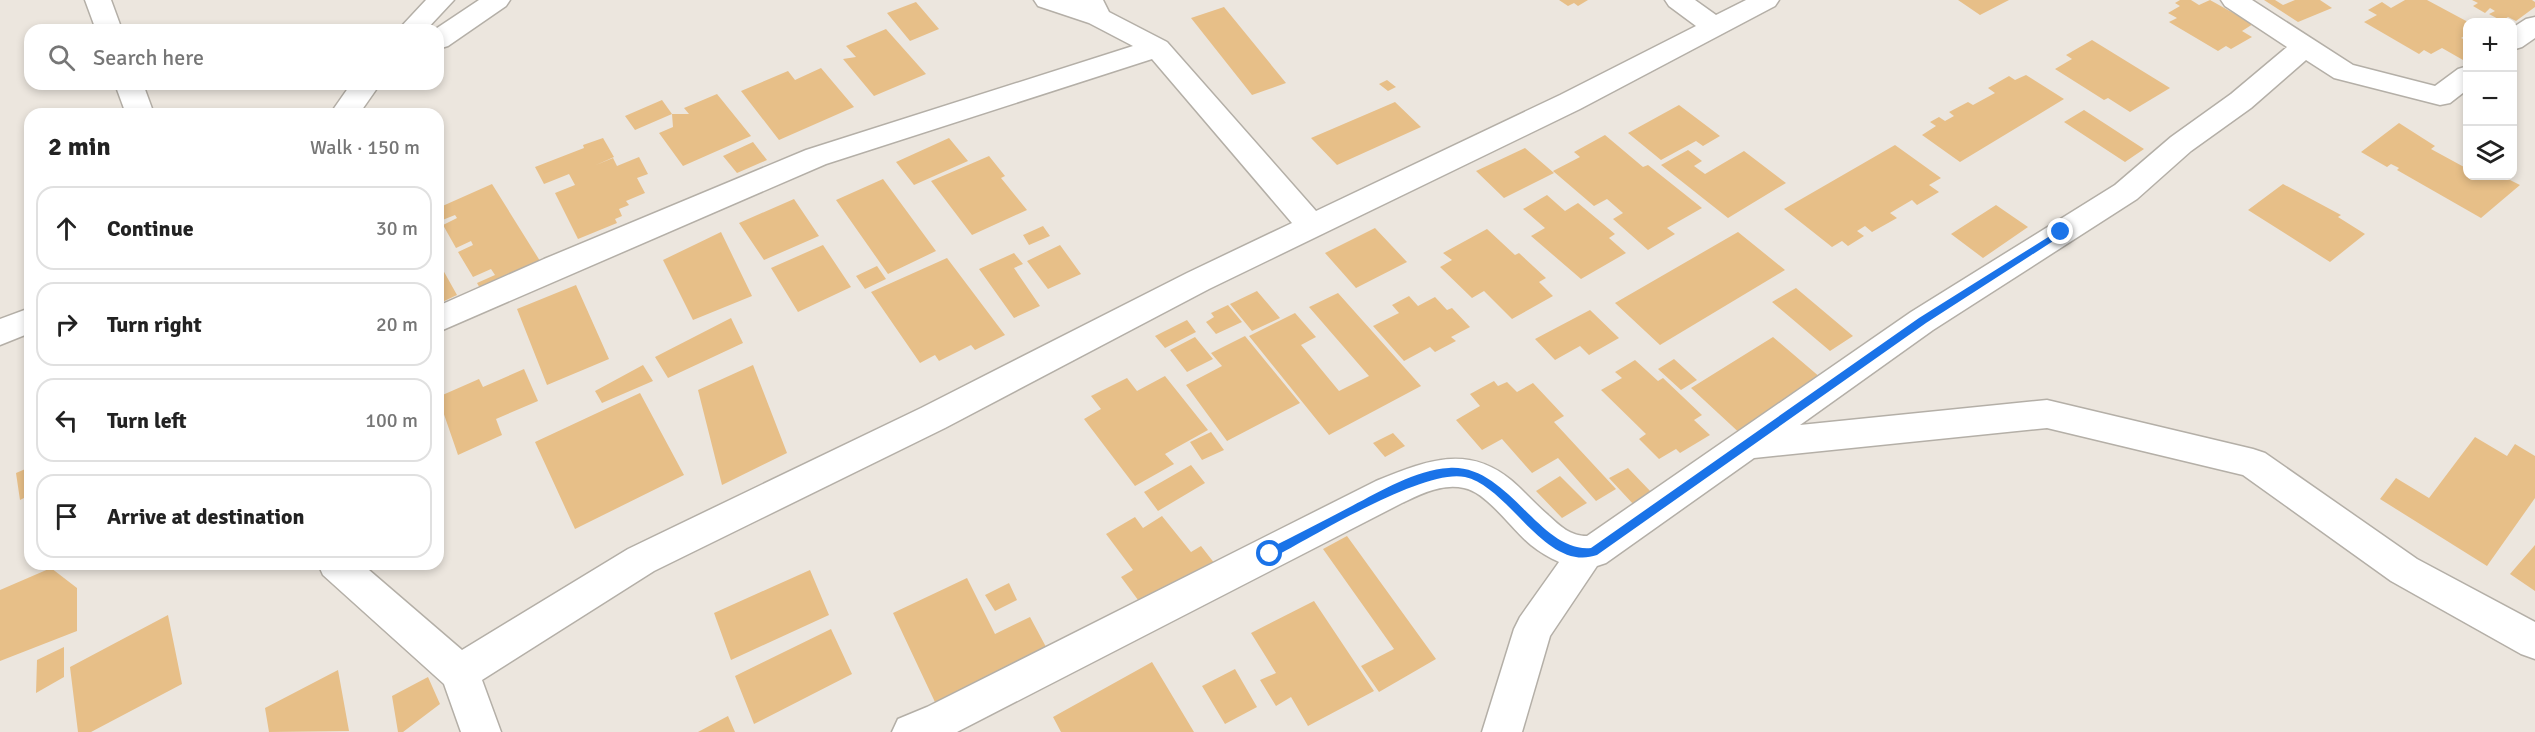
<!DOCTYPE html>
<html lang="en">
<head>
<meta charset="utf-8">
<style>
  body { margin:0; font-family:Signika,sans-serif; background:#f6f6f6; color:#222 }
  .controls { position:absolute; right:18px; top:18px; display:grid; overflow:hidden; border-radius:12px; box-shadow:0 3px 9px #0003 }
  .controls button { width:54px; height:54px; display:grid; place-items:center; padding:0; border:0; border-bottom:2px solid #e0e0e0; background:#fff; color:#222; font:30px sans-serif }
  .stop { position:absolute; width:18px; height:18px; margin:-14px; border:4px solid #1a73e8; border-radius:50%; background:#fff }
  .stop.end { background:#1a73e8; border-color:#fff; box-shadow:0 2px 6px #0008 }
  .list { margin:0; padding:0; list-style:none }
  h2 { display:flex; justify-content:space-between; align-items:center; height:78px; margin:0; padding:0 24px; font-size:26px }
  h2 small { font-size:20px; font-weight:400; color:#767676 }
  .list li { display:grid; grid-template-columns:39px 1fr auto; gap:18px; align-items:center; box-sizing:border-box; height:84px; margin:0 12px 12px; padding:0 12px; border:2px solid #e0e0e0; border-radius:18px }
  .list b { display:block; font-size:22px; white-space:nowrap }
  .list em { font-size:20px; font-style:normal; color:#767676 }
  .icon { flex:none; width:33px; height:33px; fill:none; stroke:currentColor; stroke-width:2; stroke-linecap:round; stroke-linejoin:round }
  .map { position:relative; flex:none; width:2535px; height:732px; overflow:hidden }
  .search { position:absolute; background:#fff; box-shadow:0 3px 9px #0003; left:24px; top:24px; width:420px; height:66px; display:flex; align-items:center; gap:15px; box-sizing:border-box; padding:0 21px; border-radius:18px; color:#767676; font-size:22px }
  .panel { position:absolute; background:#fff; box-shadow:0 3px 9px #0003; left:24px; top:108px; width:420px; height:462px; border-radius:18px }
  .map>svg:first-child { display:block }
</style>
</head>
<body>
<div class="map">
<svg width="2535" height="732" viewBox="0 0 2535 732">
  <rect width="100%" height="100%" fill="#ece6de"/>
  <path fill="#e7bf88" d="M1559,0h29l-10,6 -4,-3 -6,3z
    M1958,0h51l-29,15z
    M2180,0h11l8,5 11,-5 43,24 -11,7 10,6 -21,12 -5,-3 -8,5 -49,-29 8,-4 -9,-5 12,-7 -5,-3z
    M2264,0h11l8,5 12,-5h25l12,8 -34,14z
    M2405,0h22l41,22v12l-7,4 7,3v16l-5,3 -21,-12 -11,6 -7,-4 -5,4 -55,-32 13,-7 -9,-5 14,-8 9,6z
    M2472,0h60l3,2v5l-19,14 -8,-4 -6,4 -13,-7 6,-3 -5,-3 -5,5 -12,-7 5,-3z
    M916,2l23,27 -29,12 -23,-28z
    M1224,7l62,76 -34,12 -61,-77z
    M886,29l40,45 -52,22 -31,-37 13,-2 -10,-11z
    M2092,40l78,48 -40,24 -22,-14 -4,2 -49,-31 17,-10 -6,-4z
    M821,68l33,39 -75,33 -38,-49 47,-20 7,9z
    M2026,75l38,24 -104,63 -38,-27 14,-9 -6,-4 9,-5 6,4 9,-5 -5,-4 19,-10 5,3 22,-12 -7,-5 21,-12 6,4z
    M1387,80l9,7 -8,4 -9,-7z
    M717,94l34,42 -68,30 -24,-33 14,-6 -1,-13h17l-5,-6z
    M662,100l10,14 -37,16 -10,-14z
    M1395,102l26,25 -84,38 -26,-27z
    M1679,105l41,31 -17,10 -7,-5 -35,19 -33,-27z
    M2084,110l60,39 -19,13 -61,-40z
    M2399,123l36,23 -4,3 33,18 4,-2v11h34l18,9 -39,33 -84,-48 2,-2 -8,-4 -4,3 -26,-15z
    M1605,135l38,32 5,-2 54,43 -35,20 8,6 -27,16 -35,-31 10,-6 -16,-14 -13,7 -41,-35 27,-14 -6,-5z
    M603,138l11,19 -18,8 17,-7 4,8 22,-9 9,17 -11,4 8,15 -19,8 3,4 -10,4 3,7 -7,3 2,4 -39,16 -23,-46 20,-8 -6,-11 -25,10 -9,-17 49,-19 -1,-3z
    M949,138l19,23 -54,24 -18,-23z
    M753,142l14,18 -30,13 -14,-17z
    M1895,145l46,33 -12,7 10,7 -22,13 -5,-5 -22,13 7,5 -25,14 -7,-6 -8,5 7,5 -16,10 -6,-5 -10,6 -48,-38z
    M1525,148l29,25 -50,25 -28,-27z
    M1688,150l14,11 -8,5 11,8 39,-23 42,32 -58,35 -67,-53z
    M989,156l16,20 -4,2 26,32 -55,25 -41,-54z
    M883,179l53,72 -48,23 -52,-74z
    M492,184l53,85 -60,28 -8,-14 18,-8 -4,-6 -18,8 -15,-25 15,-7 -2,-4 -15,7 -13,-23 14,-7 -2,-3 -15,6 -2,-13z
    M2283,184l58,31 -3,2 27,17 -35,28 -82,-52z
    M1547,195l18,16 13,-8 37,31 -6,4 17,15 -45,26 -50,-43 14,-8 -22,-19z
    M794,199l25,37 -55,24 -25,-37z
    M1996,205l32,22 -45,31 -32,-24z
    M1043,226l7,10 -21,9 -6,-10z
    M1375,228l32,34 -51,26 -31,-35z
    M1487,229l28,26 4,-2 27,25 -7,4 14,14 -41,23 -28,-28 -12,7 -32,-31 12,-7 -9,-7z
    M721,232l31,64 -59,24 -30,-60z
    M1738,232l47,38 -125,75 -45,-42z
    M823,245l28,42 -53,25 -27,-44z
    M1060,245l21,29 -33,15 -21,-28z
    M1014,253l9,11 -9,4 26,38 -26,12 -35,-49z
    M947,258l58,77 -30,15 -4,-5 -32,16 -4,-6 -15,8 -49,-71z
    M438,261l19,34 -19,9z
    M877,266l9,13 -21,10 -9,-13z
    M576,285l33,74 -62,26 -30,-76z
    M1796,288l57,48 -23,15 -58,-49z
    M1257,291l23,27 -28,13 -22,-27z
    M1338,293l83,93 -92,49 -80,-99 46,-23 21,24 -15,8 38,46 30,-15 -60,-69z
    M1409,296l9,10 17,-9 12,13 5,-2 18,19 -19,10 5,4 -21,11 -5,-5 -26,14 -31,-35 26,-13 -7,-8z
    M1228,305l14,17 -26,12 -10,-12 8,-5 -3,-4z
    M1590,310l29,28 -30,17 -9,-9 -25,14 -20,-21z
    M731,318l12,25 -75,35 -13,-21z
    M1187,320l9,12 -31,16 -10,-12z
    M1245,336l55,67 -73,38 -41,-56 36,-19 -11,-13z
    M1195,337l18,22 -26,13 -17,-22z
    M1773,337l55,47 -83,54 -54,-50z
    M1674,359l23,21 -16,10 -23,-21z
    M1635,360l23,21 5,-3 39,37 -8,5 16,15 -30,18 -4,-4 -17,10 -20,-20 7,-5 -45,-44 21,-12 -7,-6z
    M643,365l10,16 -51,22 -7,-12z
    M753,365l34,88 -65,32 -24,-95z
    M524,369l14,32 -42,18 6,16 -44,20 -20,-58 41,-18 4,8z
    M1165,376l43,54 -43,24 9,10 -39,22 -51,-67 17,-10 -10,-13 36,-18 10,13z
    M1494,381l4,5 9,-4 10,10 16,-9 31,33 -10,6 62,67 -20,12 -38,-43 -26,15 -30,-34 -20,11 -26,-30 24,-14 -10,-12z
    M640,393l44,82 -109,54 -40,-87z
    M1211,432l13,18 -22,10 -12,-18z
    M1393,433l12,13 -20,11 -12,-14z
    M2475,437l32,19 8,-12 20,12v42l-48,68 -107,-67 16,-21 33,20z
    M1191,465l14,18 -47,28 -14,-19z
    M30,467v28l-10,5 -4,-27z
    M1628,468l25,26 -19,11 -25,-27z
    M1560,476l27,27 -25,15 -26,-27z
    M1162,516l29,36 10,-6 14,18 -71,44 -23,-31 12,-7 -27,-36 29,-17 8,11z
    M1347,536l89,123 -57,33 -18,-26 33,-17 -71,-100z
    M2535,545v46l-25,-17z
    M51,568l26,20v43l-77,30v-71z
    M810,570l19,45 -98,45 -17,-47z
    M967,578l28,56 35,-17 23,43 -111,57 -49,-104z
    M1009,583l8,17 -22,11 -10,-16z
    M1314,601l60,90 -66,35 -17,-29 -15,9 -16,-26 16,-7 -25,-40z
    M168,615l14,69 -91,48h-13l-8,-65z
    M831,629l21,45 -98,50 -19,-48z
    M64,647v30l-28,16 1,-33z
    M1152,662l42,70h-133l-8,-15z
    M1235,669l22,38 -32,17 -23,-38z
    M338,670l11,61 -80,1 -4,-24z
    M428,677l12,27 -37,28h-5l-6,-36z
    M728,716l7,16h-37z"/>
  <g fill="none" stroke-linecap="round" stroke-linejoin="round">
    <defs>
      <path id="minor" d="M85,0h26l11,30h-26z
        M426,0h28l-28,30h-28z
        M479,0h31l-4,6 -58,40 -10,3v-19h-4z
        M1034,0h69l6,12 58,30 149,169 244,-116 136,-69 -27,-20 -4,-6h30l21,15 30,-15h33l-4,6 -195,103 -371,180 -264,139 -291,143 -172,109 19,52h-40l-17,-48 -121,-109 -5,-11h44l100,86 166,-101 293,-141 266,-135 105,-50 -140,-164 -326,105 -388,168v-26l106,-47 262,-109 327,-104 -44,-23 -51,-17z
        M2221,0h31l101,65 82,21 23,-17 10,-3v23l-18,14 -10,2 -106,-27 -28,-18 -55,48 -60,43 -54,48 -204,131 -133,95 247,-25 206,49 12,4 152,106 118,63v37l-14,-5 -130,-73 -148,-106 -196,-47 -293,30 -148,105 -9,3 -47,70 -28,96h-40l32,-103 6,-12 39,-55c-11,-5 -19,-10 -28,-17 -18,-14 -44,-53 -67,-57 -22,-5 -43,6 -62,15l-445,229h-65l6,-13 29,-12 449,-226c48,-19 90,-38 135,-1 13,11 24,24 37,35 12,11 22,21 39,21l324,-224 204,-127 56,-48 60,-43 56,-47 -62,-41z
        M2535,17v21l-13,9 -10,3v-22l14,-9z
        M115,84h28l11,30h-28z
        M351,84h29l-21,30h-29z
        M30,308v25l-30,12v-26z"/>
    </defs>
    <use href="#minor" stroke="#b4afa7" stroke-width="3"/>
    <use href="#minor" fill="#fff" fill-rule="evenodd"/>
  </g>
  <path fill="#1a73e8" d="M2061,229l4,3 -1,2 -138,89 -329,232c-52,18 -87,-68 -132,-78 -41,-9 -151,59 -191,80l-4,2 -5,-5 1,-4c29,-14 57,-29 86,-44 29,-15 63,-36 97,-38 60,-4 90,85 142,80l328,-230z"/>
</svg>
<div class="controls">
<button>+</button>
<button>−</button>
<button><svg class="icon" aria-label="layers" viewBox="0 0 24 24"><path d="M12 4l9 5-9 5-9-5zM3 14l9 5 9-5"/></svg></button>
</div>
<div class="stop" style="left:1270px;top:554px"></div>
<div class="stop end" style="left:2061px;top:232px"></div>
<div class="search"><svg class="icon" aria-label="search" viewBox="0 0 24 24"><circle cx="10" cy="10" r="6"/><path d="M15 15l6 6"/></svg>Search here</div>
<section class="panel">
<h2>2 min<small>Walk · 150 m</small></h2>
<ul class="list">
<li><svg class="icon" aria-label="ahead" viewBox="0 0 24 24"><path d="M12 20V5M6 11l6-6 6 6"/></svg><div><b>Continue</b></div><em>30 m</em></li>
<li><svg class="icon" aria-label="right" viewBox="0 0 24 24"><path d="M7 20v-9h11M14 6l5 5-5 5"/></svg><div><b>Turn right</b></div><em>20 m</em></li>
<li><svg class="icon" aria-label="left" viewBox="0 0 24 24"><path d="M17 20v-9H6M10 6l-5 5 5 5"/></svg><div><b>Turn left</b></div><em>100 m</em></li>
<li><svg class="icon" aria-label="arrive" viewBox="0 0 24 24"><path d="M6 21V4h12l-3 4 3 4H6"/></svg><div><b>Arrive at destination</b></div></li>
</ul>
</section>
</div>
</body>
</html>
